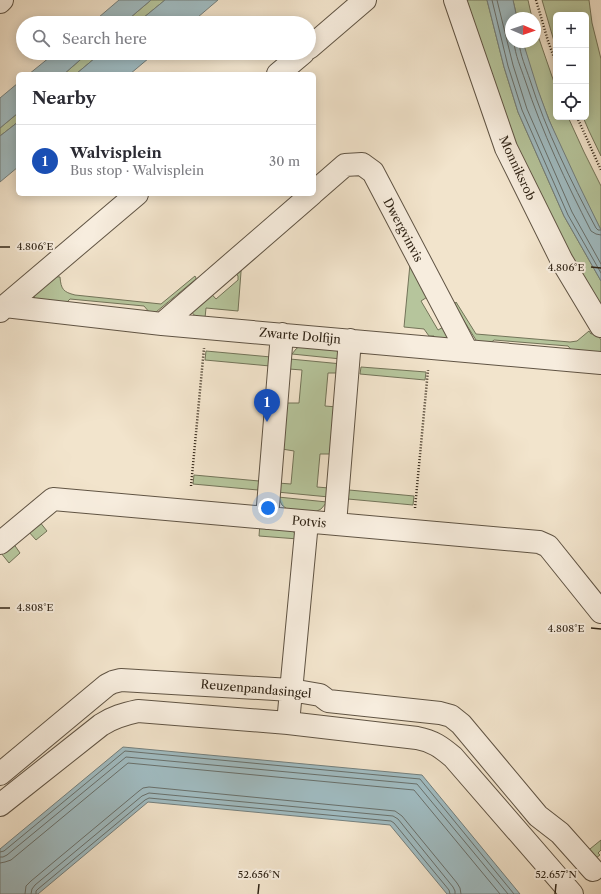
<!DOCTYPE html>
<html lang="en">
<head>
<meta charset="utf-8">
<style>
  body { margin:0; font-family:"Libre Caslon Text",serif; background:#f7f7f7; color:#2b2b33 }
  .controls { position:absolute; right:12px; top:12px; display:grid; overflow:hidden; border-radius:6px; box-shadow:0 2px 10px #0003 }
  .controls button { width:36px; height:36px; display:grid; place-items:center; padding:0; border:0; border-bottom:1px solid #e1e1e2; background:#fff; color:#2b2b33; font:20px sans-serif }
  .compass { position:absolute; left:505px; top:12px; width:36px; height:36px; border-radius:50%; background:#fff; box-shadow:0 2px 10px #0003; rotate:92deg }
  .you { position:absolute; left:268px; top:508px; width:14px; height:14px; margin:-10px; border:3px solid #fff; border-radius:50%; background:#1a73e8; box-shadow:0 0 0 6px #1a73e833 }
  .badge { display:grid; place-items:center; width:26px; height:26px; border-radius:50%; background:#0b8043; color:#fff; font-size:13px; font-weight:700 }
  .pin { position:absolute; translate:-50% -33px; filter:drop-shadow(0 1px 2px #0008) }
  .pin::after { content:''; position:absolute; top:21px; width:14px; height:12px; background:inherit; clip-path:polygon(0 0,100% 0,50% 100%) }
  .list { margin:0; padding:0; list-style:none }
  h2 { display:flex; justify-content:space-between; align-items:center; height:52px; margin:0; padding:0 16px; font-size:17px }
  h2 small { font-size:13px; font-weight:400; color:#7c7c81 }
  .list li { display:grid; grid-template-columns:26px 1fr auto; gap:12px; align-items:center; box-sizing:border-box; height:72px; padding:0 16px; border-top:1px solid #e1e1e2 }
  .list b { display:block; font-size:15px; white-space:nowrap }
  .list p { margin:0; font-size:13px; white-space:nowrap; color:#7c7c81 }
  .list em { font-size:13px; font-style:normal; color:#7c7c81 }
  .icon { flex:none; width:22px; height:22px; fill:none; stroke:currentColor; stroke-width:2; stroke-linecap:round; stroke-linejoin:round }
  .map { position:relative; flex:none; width:601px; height:894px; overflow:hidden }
  .search { position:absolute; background:#fff; box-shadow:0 2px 10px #0003; left:16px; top:16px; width:300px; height:44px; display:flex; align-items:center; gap:10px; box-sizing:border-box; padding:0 14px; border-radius:22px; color:#7c7c81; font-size:15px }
  .panel { position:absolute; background:#fff; box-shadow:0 2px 10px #0003; left:16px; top:72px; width:300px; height:124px; border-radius:6px }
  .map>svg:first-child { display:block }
</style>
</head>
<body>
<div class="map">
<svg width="601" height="894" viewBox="0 0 601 894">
  <rect width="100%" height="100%" fill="#f2e4cc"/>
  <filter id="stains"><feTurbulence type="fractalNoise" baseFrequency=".005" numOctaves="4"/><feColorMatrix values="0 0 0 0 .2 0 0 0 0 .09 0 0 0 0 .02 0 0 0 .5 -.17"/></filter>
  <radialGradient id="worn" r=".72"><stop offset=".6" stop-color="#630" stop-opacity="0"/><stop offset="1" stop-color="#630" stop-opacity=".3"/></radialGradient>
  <path fill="#b6c59c" stroke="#737459" d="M151,0h14l-28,23h-13z
    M465,0h22l17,67 14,45 46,104 37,65v32l-70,-127z
    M513,0h15l4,18h-15z
    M542,0h47l3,23 9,36v97l-12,-25 -6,-14h3v-102h-30v33z
    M535,27l21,61v29h12l16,35 17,34v44c-31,-60 -61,-122 -78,-188h12z
    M88,53h13l-25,21h-12z
    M18,113v9l-18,14v-8z
    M242,259l-4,52 -32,-3 -1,10c-9,-1 -12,-1 -15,-11l17,-18 9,10 22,-19v-4l-6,-8z
    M410,264l22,30 -11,7 17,29 11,-6 -1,13 -2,2 -12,1v-4h-5l-5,-7 -20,-2z
    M49,276l11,1c1,12 3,15 15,18l86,9 34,-28 1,2v1l-40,33 -3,1h-3l-6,-7 -74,-7 -6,6 -29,-6 -2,-5z
    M456,302l20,32 94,8 7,-1 12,-10 2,3 5,-2 5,8v12l-2,2 -25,-1 -6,-7 -74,-6 -6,5 -9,-2 -3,-3 -22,-35z
    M300,346l34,2 3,3 4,8 -49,-5 4,-5z
    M206,351l65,6 -1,9 -65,-6z
    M290,359l52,5 -1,9h-13l-3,33 12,1 -4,47h-13l-3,33 12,1v9l-52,-5 1,-9 13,1 3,-33 -12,-2 4,-46h13l3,-33 -13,-1z
    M361,367l65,5 -1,8 -65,-6z
    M194,475l65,6 -1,9 -65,-6z
    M349,490l65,6 -1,9 -65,-6z
    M278,497l49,5 -6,7 -6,3 -28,-3 -5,-4z
    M39,521l8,10 -11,9 -8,-9z
    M260,523l33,8 5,8 -39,-3z
    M13,543l7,10 -11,10 -8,-10z
    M601,840v10l-3,3 2,2 -4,3 -11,-5z"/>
  <path fill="#a0bcc2" stroke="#737f7d" d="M119,0h32l-27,23h-32z
    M165,0h53l-27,23h-54z
    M487,0h26l4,18h-6v24h12l15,48 11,30 30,65 22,45v51l-37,-65 -46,-104 -14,-45z
    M55,53h33l-24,21h-35z
    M101,53h54l-25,21h-54z
    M18,83v30l-18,15v-30z
    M18,122v45l-18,15v-46z
    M123,747l299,28 98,119h-73l-57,-69 -242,-23 -110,92h-38v-45z"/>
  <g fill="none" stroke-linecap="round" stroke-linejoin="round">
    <path stroke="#68706c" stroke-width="1" d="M492,0l16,66 14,44 46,105 33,58
      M497,0l16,65 14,44 45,103 29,52
      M514,42c1,13 7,26 11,38 17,52 41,102 66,151l5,3 5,1
      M519,42c1,13 7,26 11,38 16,50 41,102 66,148l2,2h3
      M0,852l4,-1 121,-100 295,28 94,115
      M0,857h3l4,-2 119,-98 291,27 91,110
      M0,863l5,-1 6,-2 117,-97 286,27 86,104
      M25,894l1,-8 5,-5 108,-90 4,-3 6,-1 246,24 7,5 55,67 3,5 1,6
      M31,894l1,-5 3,-4 107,-89 7,-3 244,23 5,3 55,68 2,4v3
      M36,894v-3l2,-2 107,-89 4,-2 242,23 3,2 55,67 1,4"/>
    <defs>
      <path id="minor" d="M455,0l51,148 56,113 39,65
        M0,2l2,-2
        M309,48l56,-48
        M278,74l25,-21
        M314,192l31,-27 17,-1 11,8 94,179
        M5,306l132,-112
        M0,311l5,-5 157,18 439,39
        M162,324l150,-130
        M267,518l15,-184
        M335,524l15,-184
        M0,543l53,-44 486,43 9,4 53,66
        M288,723l19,-201
        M0,774l107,-89 6,-3 8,-2 170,10 29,5 8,6 112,12 11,3 10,8 77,92 22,17 33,37
        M0,805l101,-80c12,-8 23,-11 37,-14l150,12 129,15c16,3 24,9 36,19l119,137"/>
    </defs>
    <use href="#minor" stroke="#605444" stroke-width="24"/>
    <path stroke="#302416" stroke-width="2.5" stroke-dasharray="1 2" stroke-linecap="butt" d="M536,0l12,41 8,22
      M577,117l24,53
      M191,486l13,-138
      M415,508l13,-138"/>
    <use href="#minor" stroke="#f7edde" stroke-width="22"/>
  </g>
  <path fill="none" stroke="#302416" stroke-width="1.5" d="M0,247h10M591,267l10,1M0,608h10M591,628l10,1M258,894l1,-10M555,894l1,-10"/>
  <g text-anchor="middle" stroke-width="4" stroke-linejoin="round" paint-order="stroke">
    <g font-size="12" fill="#302416" stroke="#f7edde">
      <text transform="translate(517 168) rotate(65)" y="4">Monniksrob</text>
      <text transform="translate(403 230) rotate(62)" y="4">Dwergvinvis</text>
      <text transform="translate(300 336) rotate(5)" y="4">Zwarte Dolfijn</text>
      <text transform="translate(309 522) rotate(5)" y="4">Potvis</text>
      <text transform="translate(256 689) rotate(5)" y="4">Reuzenpandasingel</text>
    </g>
  </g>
  <g font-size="10" text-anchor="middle" fill="#302416" stroke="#f7edde" stroke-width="4" stroke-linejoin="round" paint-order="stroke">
    <text x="35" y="250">4.806°E</text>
    <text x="566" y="271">4.806°E</text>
    <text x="35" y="611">4.808°E</text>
    <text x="566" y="632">4.808°E</text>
    <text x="259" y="878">52.656°N</text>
    <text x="556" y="878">52.657°N</text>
  </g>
  <rect width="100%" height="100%" filter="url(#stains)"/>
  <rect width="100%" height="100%" fill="url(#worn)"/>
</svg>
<div class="controls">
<button>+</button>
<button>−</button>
<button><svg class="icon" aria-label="locate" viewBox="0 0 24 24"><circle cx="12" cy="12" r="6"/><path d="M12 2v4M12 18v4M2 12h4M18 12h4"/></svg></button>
</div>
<svg class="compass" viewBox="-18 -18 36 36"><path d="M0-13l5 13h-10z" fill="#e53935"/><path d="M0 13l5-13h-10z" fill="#7c7c81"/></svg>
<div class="you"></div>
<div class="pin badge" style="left:267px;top:422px;background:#1a4fb4">1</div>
<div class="search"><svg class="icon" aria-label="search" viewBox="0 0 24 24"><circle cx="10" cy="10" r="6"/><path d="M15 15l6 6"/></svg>Search here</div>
<section class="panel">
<h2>Nearby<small></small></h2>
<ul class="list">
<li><span class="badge" style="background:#1a4fb4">1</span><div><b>Walvisplein</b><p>Bus stop · Walvisplein</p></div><em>30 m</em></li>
</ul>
</section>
</div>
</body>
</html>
